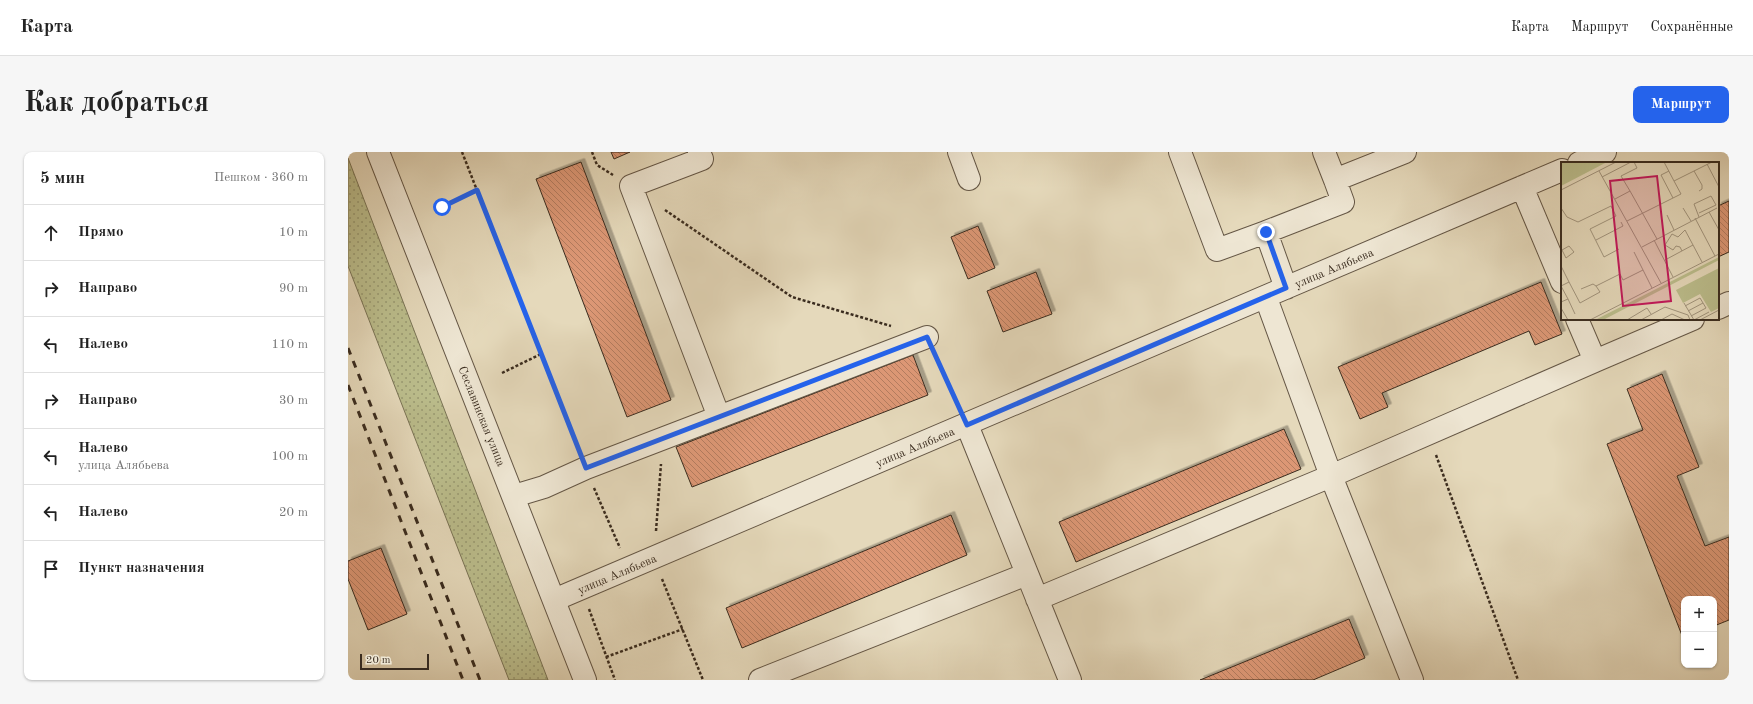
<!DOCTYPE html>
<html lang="ru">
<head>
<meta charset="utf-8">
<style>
  body { margin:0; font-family:"Old Standard TT",serif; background:#f6f6f6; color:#222 }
  .controls { position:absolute; right:12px; bottom:12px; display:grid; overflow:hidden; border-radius:8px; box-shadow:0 1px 3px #0004 }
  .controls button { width:36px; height:36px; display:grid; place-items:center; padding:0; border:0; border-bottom:1px solid #e0e0e0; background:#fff; color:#222; font:20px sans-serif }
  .scale { position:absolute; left:12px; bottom:10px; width:69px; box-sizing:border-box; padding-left:4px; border:2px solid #3a2c1f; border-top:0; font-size:11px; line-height:14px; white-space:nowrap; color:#3a2c1f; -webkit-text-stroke:3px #eee6d3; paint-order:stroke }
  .stop { position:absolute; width:12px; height:12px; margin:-9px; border:3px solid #2563eb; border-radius:50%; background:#fff }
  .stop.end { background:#2563eb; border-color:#fff; box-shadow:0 1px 4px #0008 }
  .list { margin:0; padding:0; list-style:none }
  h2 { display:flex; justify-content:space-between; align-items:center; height:52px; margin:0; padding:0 16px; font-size:17px }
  h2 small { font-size:13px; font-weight:400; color:#767676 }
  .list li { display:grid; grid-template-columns:26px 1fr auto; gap:12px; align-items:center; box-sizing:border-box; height:56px; padding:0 16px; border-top:1px solid #e0e0e0 }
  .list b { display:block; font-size:15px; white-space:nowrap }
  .list p { margin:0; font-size:13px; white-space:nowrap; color:#767676 }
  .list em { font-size:13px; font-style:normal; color:#767676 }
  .icon { flex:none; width:22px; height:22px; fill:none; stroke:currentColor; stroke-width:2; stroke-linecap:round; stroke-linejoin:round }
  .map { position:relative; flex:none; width:1381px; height:528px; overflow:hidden; border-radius:8px }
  header { display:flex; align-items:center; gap:24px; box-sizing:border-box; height:56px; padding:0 20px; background:#fff; border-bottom:1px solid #e0e0e0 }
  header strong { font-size:19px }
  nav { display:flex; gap:22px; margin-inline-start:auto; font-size:14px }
  .intro { display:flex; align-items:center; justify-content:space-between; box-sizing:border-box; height:96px; padding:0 24px }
  h1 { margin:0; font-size:28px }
  .button { padding:10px 18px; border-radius:8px; background:#2563eb; color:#fff; font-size:14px; font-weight:700 }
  main { display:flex; gap:24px; padding:0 24px }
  aside { flex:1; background:#fff; border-radius:8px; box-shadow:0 1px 3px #0004 }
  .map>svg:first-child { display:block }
</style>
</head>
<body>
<header>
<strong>Карта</strong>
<nav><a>Карта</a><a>Маршрут</a><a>Сохранённые</a></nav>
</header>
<div class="intro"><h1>Как добраться</h1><a class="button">Маршрут</a></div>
<main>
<aside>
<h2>5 мин<small>Пешком · 360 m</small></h2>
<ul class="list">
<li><svg class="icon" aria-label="ahead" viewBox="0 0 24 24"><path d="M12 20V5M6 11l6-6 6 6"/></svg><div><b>Прямо</b></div><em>10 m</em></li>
<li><svg class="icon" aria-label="right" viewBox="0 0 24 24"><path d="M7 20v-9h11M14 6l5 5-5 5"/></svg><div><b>Направо</b></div><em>90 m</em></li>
<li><svg class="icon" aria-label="left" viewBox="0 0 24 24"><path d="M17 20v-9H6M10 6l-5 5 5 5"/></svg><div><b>Налево</b></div><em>110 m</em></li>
<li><svg class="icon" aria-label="right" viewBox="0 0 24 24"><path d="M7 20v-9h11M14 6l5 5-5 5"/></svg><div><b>Направо</b></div><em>30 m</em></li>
<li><svg class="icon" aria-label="left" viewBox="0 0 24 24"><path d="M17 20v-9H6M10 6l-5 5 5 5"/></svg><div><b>Налево</b><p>улица Алябьева</p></div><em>100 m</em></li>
<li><svg class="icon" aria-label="left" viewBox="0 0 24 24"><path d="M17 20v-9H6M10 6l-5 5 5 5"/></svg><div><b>Налево</b></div><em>20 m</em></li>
<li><svg class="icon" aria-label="arrive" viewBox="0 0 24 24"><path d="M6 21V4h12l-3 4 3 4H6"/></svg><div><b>Пункт назначения</b></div></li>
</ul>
</aside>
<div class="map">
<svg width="1381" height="528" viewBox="0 0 1381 528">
  <defs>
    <pattern id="grass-dots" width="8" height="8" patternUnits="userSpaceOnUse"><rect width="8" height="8" fill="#bbbd8c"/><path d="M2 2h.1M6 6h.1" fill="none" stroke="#999a72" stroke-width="1.8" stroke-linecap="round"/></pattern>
    <pattern id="building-back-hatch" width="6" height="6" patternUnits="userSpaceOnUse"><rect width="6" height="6" fill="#dc9774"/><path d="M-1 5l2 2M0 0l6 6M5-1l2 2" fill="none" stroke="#b37b5f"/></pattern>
    <filter id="shadow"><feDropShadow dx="3.5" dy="-3.5" stdDeviation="0" flood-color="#0004"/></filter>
  </defs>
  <rect width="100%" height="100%" fill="#e5d9bb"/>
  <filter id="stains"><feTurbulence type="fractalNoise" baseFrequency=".005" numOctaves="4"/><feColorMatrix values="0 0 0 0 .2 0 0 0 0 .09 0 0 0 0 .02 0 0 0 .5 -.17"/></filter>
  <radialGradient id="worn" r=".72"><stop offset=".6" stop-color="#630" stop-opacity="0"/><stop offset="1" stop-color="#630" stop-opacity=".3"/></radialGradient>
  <path fill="url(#grass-dots)" stroke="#7a7456" d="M0,6l200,522h-39l-161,-414z"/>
  <path fill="url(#building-back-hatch)" stroke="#3a2c1f" filter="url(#shadow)" d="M263,0h19l-16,7z
    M233,10l90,238 -44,17 -91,-238z
    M1381,49v51l-11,5v-51z
    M630,74l17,42 -27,11 -17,-42z
    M688,120l16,42 -49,18 -16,-41z
    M1193,130l21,52 -27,11 -6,-14 -147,62 6,14 -28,12 -22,-52z
    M565,203l15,40 -236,92 -16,-40z
    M1314,222l37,93 -22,9 28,70 24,-9v83l-15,6v-27h-30l-1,39 -76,-194 36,-14 -16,-41z
    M936,277l17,40 -225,93 -17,-40z
    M603,363l16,40 -225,93 -16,-40z
    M33,396l26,66 -39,16 -20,-51v-18z
    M1001,467l16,39 -52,22h-113z"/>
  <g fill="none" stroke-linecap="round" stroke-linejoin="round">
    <defs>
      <path id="minor" d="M30,0l207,528
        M611,0l10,27
        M832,0l37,98 49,-18
        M976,0l11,28 70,-28
        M1231,11l26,-11
        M1174,35l40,95
        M938,136l-20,-56 77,-30 -8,-22
        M918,146l65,178 81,204
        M1370,156l11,-5
        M1247,209l98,-42
        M371,265l208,-80
        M619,273l103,255
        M166,344l30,-9 42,-19 133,-51 -88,-231 71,-27 -3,-7
        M689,447l294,-123 264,-115 -18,-42
        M206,448l1008,-430
        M412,528l267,-106"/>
    </defs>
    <use href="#minor" stroke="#655746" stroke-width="24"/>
    <path stroke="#3a2c1f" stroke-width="2.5" stroke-dasharray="3 2" stroke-linecap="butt" d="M114,0l115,294
      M244,0l5,13 16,10
      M94,55l35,-17
      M317,58l127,87 99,29
      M589,206l21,46
      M154,221l39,-19
      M1088,303l82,225
      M246,336l26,60
      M308,379l5,-67
      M314,427l41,101
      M241,457l26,71
      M258,505l77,-28"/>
    <use href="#minor" stroke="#eee6d3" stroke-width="22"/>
    <path stroke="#3a2c1f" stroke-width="3" stroke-dasharray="7 7" stroke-linecap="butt" d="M0,196l132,332
      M0,233l115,295"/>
  </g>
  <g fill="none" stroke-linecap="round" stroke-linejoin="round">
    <path stroke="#2563eb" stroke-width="5" d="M94,55l35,-17 109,278 341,-131 40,88 319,-137 -20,-56"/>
  </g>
  <g text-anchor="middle" stroke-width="3" stroke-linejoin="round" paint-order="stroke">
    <g font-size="12" fill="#3a2c1f" stroke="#eee6d3">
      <text transform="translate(986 116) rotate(-23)" y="4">улица Алябьева</text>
      <text transform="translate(134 264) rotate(68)" y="4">Сеславинская улица</text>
      <text transform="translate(567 295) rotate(-23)" y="4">улица Алябьева</text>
      <text transform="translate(269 422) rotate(-23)" y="4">улица Алябьева</text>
    </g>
  </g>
  <g transform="translate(1213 10)">
    <rect width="158" height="158" fill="#e5d9bb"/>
    <path d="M158,95v3l-116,60h-8z" fill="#bbbd8c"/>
    <path d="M0,0h46l-46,24zM158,106v40l-8,4 -11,-18 -17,9 -7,-13z" fill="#bbbd8c"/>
    <path fill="none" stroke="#a1947d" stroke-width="1" d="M103,0l10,19 38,-19M146,2l12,23M38,9l62,112M108,9l-8,4 12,23M133,9l8,14v4l-3,2M41,15l29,-15M0,28l55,-28M69,29l-9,-15 16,-8 -3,-6M54,37l15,-8 27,48M0,46l6,9 11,5 33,-16 5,10 -26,13 14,28 15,-8M122,46l8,13M148,50l10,18M138,51l17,-8 -5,-9 -17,8 5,13M106,53l7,15M134,56l20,38M66,59l54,-27 -7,-13M35,78l27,-14 -2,-4M93,78l19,37M81,85l75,-39M0,86l5,10 8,-6 -5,-6 -7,4M121,89l-2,-4 -4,-1 -3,4 -8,-5 7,-11 6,3 7,-7 8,15M73,90l9,18M104,98l28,-15 9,17M0,104l8,16M0,124l8,-4 11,21 20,-11 -4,-6 24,-12 3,6 20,-10 9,18M20,127l12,-5 3,2M7,137l7,15M0,140l7,-3 -7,-13M123,141l10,17M124,144l15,-8 6,10 -15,8M0,146l7,12M127,149l15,-8M29,158l129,-66M66,158l20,-12 4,6M80,158l24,-13 23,8 2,5M100,158l11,-6 13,6M133,158l15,-8M139,158l19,-10"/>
    <path fill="#c2185b" fill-opacity="0.15" stroke="#c2185b" stroke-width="2" d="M96,14l14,125 -48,5 -13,-125z"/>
    <rect width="158" height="158" fill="none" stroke="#3a2c1f" stroke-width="2"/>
  </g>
  <rect width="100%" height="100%" filter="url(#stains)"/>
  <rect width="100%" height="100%" fill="url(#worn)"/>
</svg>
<div class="controls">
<button>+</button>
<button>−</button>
</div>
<div class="scale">20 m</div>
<div class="stop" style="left:94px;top:55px"></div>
<div class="stop end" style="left:918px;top:80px"></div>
</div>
</main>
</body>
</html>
